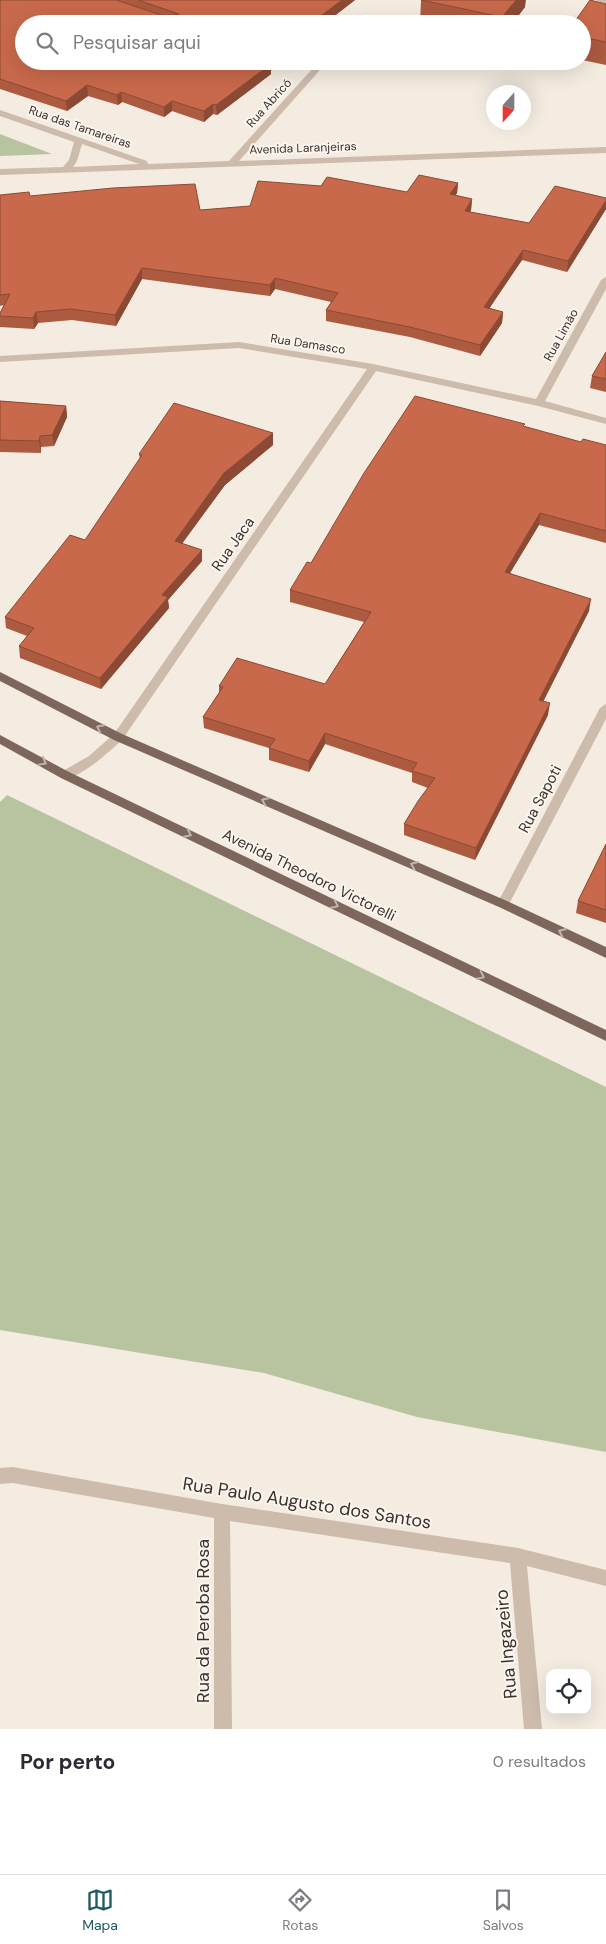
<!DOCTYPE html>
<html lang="pt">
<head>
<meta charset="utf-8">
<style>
  body { margin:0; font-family:"DM Sans",sans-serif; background:#f2f2f3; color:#2b2b33 }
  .controls { position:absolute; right:15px; bottom:15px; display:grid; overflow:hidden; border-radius:10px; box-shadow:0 5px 20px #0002 }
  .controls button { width:45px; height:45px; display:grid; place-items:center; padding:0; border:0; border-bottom:1px solid #e1e1e2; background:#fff; color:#2b2b33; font:25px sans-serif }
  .compass { position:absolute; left:486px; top:85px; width:45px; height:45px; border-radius:50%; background:#fff; box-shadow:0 5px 20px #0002; rotate:201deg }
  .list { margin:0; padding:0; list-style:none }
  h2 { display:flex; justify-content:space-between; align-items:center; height:65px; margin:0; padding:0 20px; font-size:21px }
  h2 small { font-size:16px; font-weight:400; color:#7c7c81 }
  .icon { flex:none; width:28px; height:28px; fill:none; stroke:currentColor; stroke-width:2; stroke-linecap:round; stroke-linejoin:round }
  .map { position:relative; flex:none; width:606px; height:1729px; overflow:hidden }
  .search { position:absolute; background:#fff; box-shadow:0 5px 20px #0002; left:15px; right:15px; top:15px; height:55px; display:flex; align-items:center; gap:12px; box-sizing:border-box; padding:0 18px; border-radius:28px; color:#7c7c81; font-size:19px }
  .sheet { height:145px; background:#fff }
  nav { display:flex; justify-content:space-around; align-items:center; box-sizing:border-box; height:70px; border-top:1px solid #e1e1e2; background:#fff; font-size:14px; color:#7c7c81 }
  nav a { display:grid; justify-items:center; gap:2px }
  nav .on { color:#1f5a5e }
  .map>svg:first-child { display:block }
</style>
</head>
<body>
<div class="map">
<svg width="606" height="1729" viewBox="0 0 606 1729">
  <rect width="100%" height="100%" fill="#f4ebe1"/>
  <path fill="#b8c4a0" d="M0,134l52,20 -52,2z
    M7,795l599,292v365l-189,-35 -153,-44 -264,-43v-528z"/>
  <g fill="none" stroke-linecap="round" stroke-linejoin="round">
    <path fill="#cdbbac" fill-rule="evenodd" d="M595,0h11v4z
      M359,18h6l1,2 -3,4h-8z
      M293,61h14l10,3 2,-3h9l-89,100 367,-14v6l-606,22v-6l63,-2 6,-7 5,-18 -74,-26v-6l147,51 1,3 81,-3 84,-93zM82,144l57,20 -66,3 4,-6z
      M606,277v12l-61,112 61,17v6l-68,-18 -162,-35 -254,369c-11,10 -46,43 -61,38l-2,-3 2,-3 28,-16 25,-22 253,-365 -128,-21 -239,14v-6l239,-14 134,22 163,35 65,-119z
      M606,704v15l-97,185 -2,3h-8l-2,-3 103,-196z
      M13,1467l209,37 296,44 88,22v16l-79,-20 15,163h-18l-14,-166 -280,-42 2,208h-18v-211l-201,-35 -13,1v-16z"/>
    <path fill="#7d675c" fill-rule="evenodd" d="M0,672l122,62 385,167 99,46v11l-107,-51 -385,-167 -114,-59z
      M0,735l69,37 537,258v11l-545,-263 -61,-34z"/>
  </g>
  <path fill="#ac5a40" d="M0,0h355l-31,24h-300l249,37 -3,3 1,10 -54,41 -4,-1 -9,8 -32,-11 -8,6 -42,-15 -4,3 -30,-9 -21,15 -67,-22z
    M421,0l104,7 -13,17h-87l-5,-1z
    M606,4v61l-24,-5v-36z
    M458,183l-1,10 -2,3 17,3 -1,11 -1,2 59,11 77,-14 -39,63 -45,-12 -33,48 14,4 -1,11 -22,33 -70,-19 -84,-16v-11l5,-8 -56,-13 -5,7 -128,-17 -26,47 -44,-6 -34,3 -4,6 -34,-2v-14l4,-8 -4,1v-111l30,1 170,14 50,-4 71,-20 86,6z
    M606,352v40l-16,-4 2,-12z
    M0,401l66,5 1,11 -13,29 -13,1v6l-41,-1z
    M524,427l57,15 25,3v98l-67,-18 -29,48 79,38 -46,90 5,14 -73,145 -71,-25v-11l24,-36 -16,-6v-9l-87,-29 -16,28 -40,-12v-12l-65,-20 -1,-11 16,-24v-7l106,-2 39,-62 -74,-20v-12l21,-27z
    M273,433v12l-48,40 -43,58 20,18 -34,39 1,8 -68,81 -81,-31 -1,-12 8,-10 -21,-8 -1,-11 80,-77 55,-81 -1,-5z
    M606,844v79l-30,-10 2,-12z"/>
  <path fill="#8c4a34" d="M342,0h13l-31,24h-14z
    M516,0h10l-1,7 -13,17h-11l1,-7z
    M260,61h13l-13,10z
    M271,64v10l-54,41 -1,-10z
    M87,85l1,11 -21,15 -1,-10z
    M121,92l1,10 -4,3 -1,-10z
    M172,101v10l-8,6v-10z
    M213,104v10l-9,8v-11z
    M458,183l-1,10 -8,12 1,-11z
    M472,199l-1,11 -6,12v-11z
    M606,200v9l-39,63 1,-11z
    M523,250l-1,10 -39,58 1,-11z
    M142,268v11l-26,47 -1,-11z
    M275,278v11l-5,7v-11z
    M36,312l2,11 -4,6 -1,-11z
    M503,312l-1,11 -22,33v-11z
    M66,406l1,11 -13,29 -2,-11z
    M273,433v12l-48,40 -49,67 -1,-11 49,-68z
    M40,436l1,11v6l-2,-12z
    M540,513l-1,12 -35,58 1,-11z
    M202,550v11l-34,39 1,8 -68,81 -1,-11 62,-83z
    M591,599l-2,12 -51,101 1,-12z
    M550,703l-2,12 -73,145 1,-12z
    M325,733v11l-16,28v-11z"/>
  <path fill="#c8694b" stroke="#8c4a34" d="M0,0h116l48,16 15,-2 -41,-14h204l-32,24h-286v37h238l9,3 -55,41 -3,-1 -9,7 -32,-10 -8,6 -43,-15 -4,3 -30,-10 -21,16 -66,-22z
    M421,0h95l-14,17z
    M590,0l16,4v38l-24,-5v-13h-9z
    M419,175l39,8 -8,11 22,5 -7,12 64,12 26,-37 51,12v2l-38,61 -45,-11 -39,57 19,5 -23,33 -70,-18 -84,-17 12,-17 -63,-15 -5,7 -128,-17 -27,47 -44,-6 -35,3 -3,6 -33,-2v-3l10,-19 -10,1v-100l29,-3 1,4 83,-8 82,-4 5,26 50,-4 8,-25 63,5 6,-9 80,15z
    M606,352v27l-14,-3z
    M415,396l110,28 -2,2 58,16 2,-3 23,6v86l-66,-18 -35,59 86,27 -52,101 11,3 -74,145 -72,-24 14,-23 17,-23 -23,-7 5,-8 -92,-30 -16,28 -40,-13 6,-9 -72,-22 20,-30 -4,-1 18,-28 88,26 46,-72 -81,-22 17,-28 4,1 53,-90z
    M0,401l66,5 -14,29 -12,1 -1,5 -39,-1z
    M174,403l99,30 -49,40 -49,68 27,9 -40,45 6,2 -68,81 -81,-32 15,-18 -29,-11 65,-82 15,5 57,-85 -3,-1z
    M606,844v66l-28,-9z"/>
  <defs><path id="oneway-chevron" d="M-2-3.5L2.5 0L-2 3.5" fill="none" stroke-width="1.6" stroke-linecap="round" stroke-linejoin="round" transform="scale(1.25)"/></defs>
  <g stroke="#c2b5ac">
    <use href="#oneway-chevron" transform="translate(100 728) rotate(-153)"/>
    <use href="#oneway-chevron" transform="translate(43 762) rotate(29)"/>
    <use href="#oneway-chevron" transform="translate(265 801) rotate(-157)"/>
    <use href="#oneway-chevron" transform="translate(188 834) rotate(26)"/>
    <use href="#oneway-chevron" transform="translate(414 865) rotate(-157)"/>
    <use href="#oneway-chevron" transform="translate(335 905) rotate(26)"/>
    <use href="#oneway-chevron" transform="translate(562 932) rotate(-155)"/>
    <use href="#oneway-chevron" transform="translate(481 976) rotate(26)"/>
  </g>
  <g text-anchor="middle" stroke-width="4" stroke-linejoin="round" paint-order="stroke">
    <g font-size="12" fill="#3b302b" stroke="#fbf5ee">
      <text transform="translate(269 103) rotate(-48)" y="4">Rua Abricó</text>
      <text transform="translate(80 127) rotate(19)" y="4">Rua das Tamareiras</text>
      <text transform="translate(303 148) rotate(-2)" y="4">Avenida Laranjeiras</text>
      <text transform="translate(561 335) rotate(-61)" y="4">Rua Limão</text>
      <text transform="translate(308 344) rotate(9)" y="4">Rua Damasco</text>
    </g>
    <g font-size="15" fill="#3b302b" stroke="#fbf5ee">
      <text transform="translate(233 544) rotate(-55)" y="5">Rua Jaca</text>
      <text transform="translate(540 799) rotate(-62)" y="5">Rua Sapoti</text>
      <text transform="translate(309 875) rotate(26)" y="5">Avenida Theodoro Victorelli</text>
    </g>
    <g font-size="18" fill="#3b302b" stroke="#fbf5ee">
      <text transform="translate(307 1503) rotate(9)" y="6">Rua Paulo Augusto dos Santos</text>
      <text transform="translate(203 1621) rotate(-90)" y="6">Rua da Peroba Rosa</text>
      <text transform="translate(506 1644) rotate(-95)" y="6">Rua Ingazeiro</text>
    </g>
  </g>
</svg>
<div class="controls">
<button><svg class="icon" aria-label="locate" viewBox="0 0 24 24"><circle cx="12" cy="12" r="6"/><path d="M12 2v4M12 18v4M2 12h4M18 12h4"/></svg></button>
</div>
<svg class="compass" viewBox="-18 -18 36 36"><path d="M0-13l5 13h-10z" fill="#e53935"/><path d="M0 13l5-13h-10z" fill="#7c7c81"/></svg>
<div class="search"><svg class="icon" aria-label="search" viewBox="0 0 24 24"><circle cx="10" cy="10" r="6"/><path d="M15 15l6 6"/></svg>Pesquisar aqui</div>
</div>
<section class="sheet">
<h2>Por perto<small>0 resultados</small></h2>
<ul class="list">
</ul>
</section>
<nav>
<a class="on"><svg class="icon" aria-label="map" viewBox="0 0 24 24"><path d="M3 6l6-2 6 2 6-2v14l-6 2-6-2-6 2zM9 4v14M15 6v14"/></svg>Mapa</a>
<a><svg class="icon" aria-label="directions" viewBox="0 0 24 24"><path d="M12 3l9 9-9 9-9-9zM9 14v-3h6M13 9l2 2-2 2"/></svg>Rotas</a>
<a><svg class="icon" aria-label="saved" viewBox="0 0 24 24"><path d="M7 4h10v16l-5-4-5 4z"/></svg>Salvos</a>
</nav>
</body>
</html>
